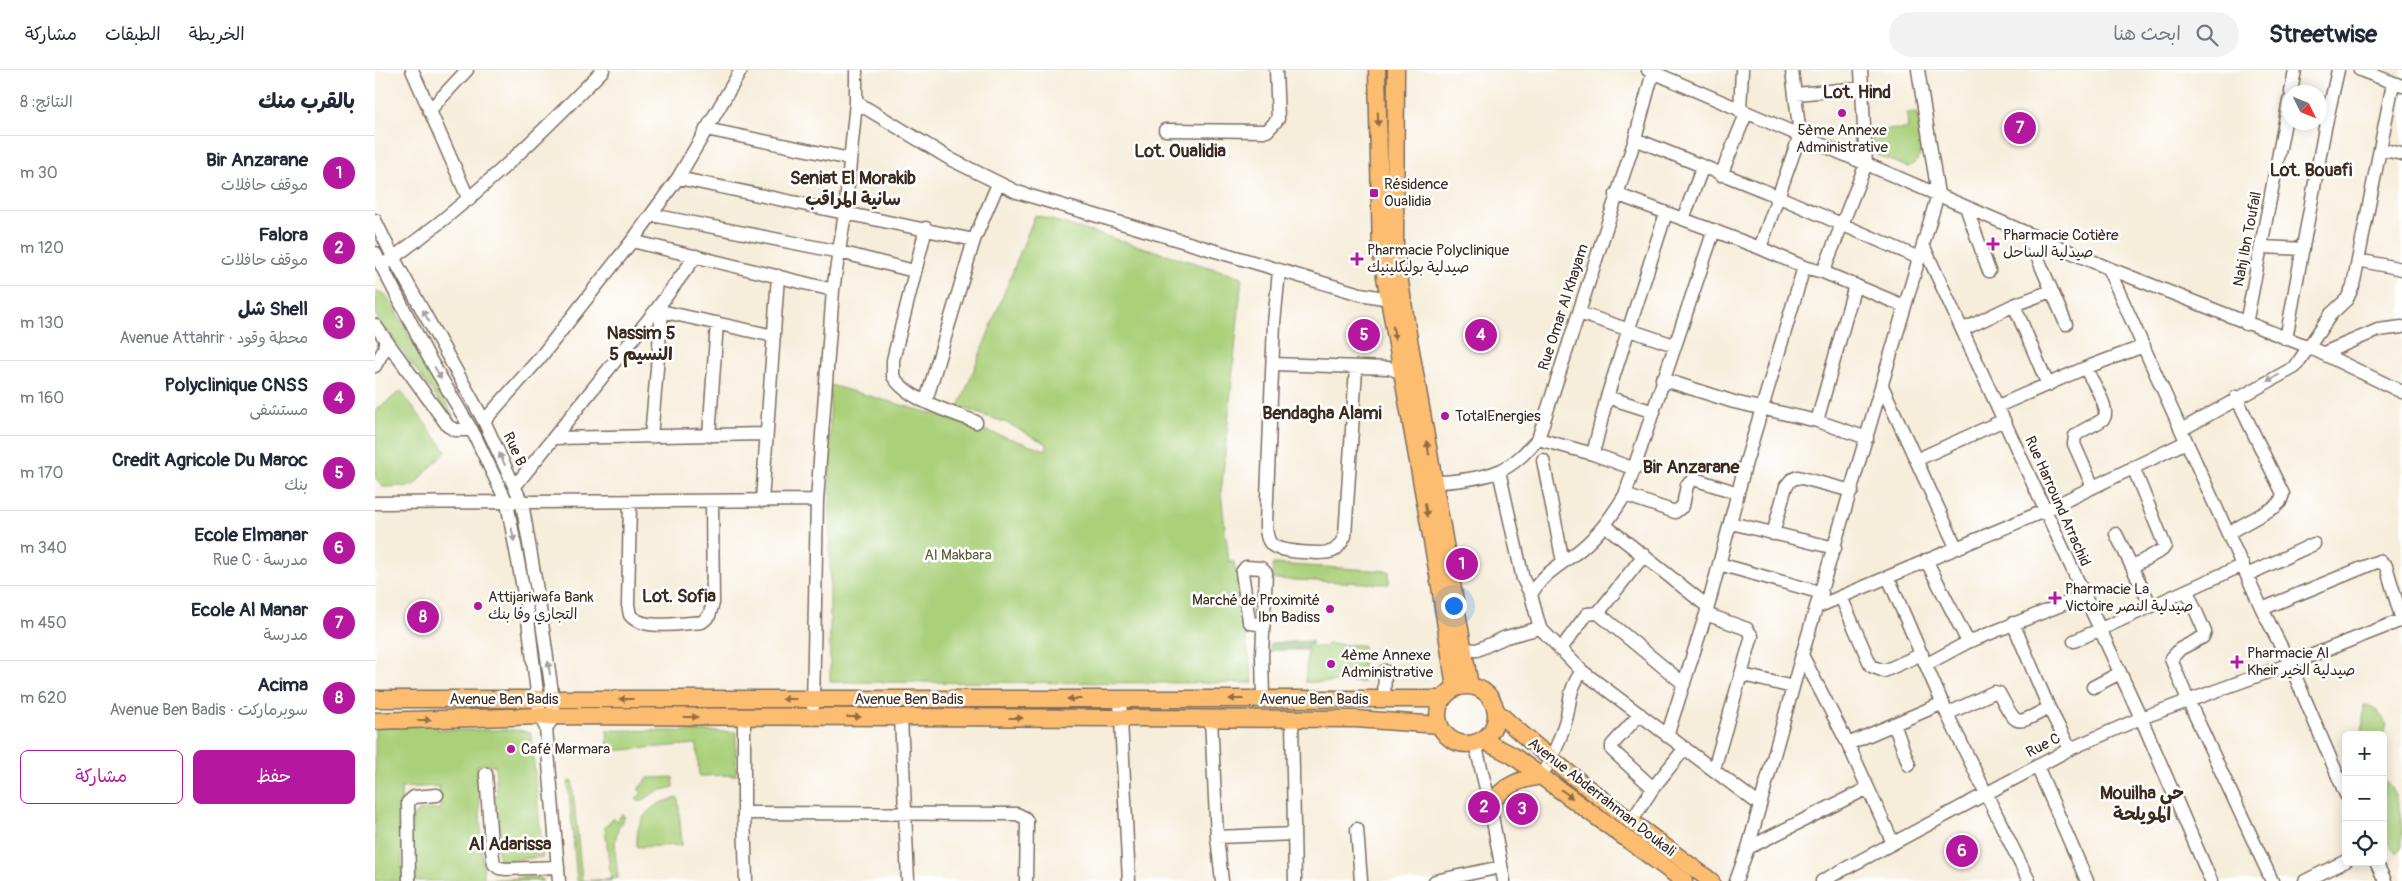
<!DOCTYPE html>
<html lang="ar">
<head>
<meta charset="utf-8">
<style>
  body { margin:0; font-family:Pangolin,"Playpen Sans Arabic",sans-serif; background:#f2f2f3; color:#1f2937; direction:rtl }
  .controls { position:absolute; right:15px; bottom:15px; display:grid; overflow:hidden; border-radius:8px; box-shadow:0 2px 12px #0003 }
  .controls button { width:45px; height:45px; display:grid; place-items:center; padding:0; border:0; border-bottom:1px solid #e0e1e3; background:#fff; color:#1f2937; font:25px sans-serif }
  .compass { position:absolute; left:1907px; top:15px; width:45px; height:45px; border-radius:50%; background:#fff; box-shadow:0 2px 12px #0003; rotate:133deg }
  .you { position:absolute; left:1078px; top:535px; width:18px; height:18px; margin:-12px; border:4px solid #fff; border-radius:50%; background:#1a73e8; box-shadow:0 0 0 8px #1a73e833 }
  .badge { display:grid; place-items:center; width:32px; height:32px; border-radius:50%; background:#b5179e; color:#fff; font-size:16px; font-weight:700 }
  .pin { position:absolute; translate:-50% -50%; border:2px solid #fff; box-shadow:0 1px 5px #0006 }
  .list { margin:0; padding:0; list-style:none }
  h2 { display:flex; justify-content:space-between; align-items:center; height:65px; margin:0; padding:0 20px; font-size:21px }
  h2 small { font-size:16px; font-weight:400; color:#747a83 }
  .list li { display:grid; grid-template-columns:32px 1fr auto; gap:15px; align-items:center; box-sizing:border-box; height:75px; padding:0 20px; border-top:1px solid #e0e1e3 }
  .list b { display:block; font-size:19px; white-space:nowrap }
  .list p { margin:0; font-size:16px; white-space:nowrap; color:#747a83 }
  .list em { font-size:16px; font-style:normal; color:#747a83 }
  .actions { display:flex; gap:10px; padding:15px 20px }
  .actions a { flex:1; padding:11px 0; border:1px solid #b5179e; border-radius:8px; text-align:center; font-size:18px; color:#b5179e }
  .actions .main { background:#b5179e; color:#fff }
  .icon { flex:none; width:28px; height:28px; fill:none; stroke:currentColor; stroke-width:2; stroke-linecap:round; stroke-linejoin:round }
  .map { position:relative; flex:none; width:2027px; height:811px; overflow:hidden; direction:ltr }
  header { display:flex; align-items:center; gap:30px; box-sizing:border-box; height:70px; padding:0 25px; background:#fff; border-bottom:1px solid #e0e1e3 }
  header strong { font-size:24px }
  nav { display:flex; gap:28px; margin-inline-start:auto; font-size:18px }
  .search { width:350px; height:45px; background:#f2f2f3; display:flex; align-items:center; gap:12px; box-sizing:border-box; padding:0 18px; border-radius:28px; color:#747a83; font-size:19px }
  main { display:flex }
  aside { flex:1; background:#fff }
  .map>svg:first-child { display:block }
</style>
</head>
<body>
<header>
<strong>Streetwise</strong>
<div class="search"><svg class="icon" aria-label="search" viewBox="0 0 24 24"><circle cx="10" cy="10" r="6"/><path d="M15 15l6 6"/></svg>ابحث هنا</div>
<nav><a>الخريطة</a><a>الطبقات</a><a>مشاركة</a></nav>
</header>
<main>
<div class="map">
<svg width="2027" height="811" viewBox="0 0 2027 811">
  <rect width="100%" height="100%" fill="#fff"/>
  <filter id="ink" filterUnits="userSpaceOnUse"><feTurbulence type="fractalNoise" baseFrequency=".02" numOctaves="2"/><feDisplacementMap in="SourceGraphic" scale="10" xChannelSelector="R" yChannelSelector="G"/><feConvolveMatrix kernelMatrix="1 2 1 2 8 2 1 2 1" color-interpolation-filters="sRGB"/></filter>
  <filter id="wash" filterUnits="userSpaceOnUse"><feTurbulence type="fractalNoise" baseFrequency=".0096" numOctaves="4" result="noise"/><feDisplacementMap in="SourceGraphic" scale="20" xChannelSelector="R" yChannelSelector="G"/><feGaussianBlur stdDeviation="1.12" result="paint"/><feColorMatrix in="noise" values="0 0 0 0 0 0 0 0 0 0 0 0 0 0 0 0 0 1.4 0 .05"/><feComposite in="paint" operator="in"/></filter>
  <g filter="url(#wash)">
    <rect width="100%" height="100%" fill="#f6edda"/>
    <path fill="#aad07a" stroke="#727d4c" d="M1532,43h9c4,16 13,48 -9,54l-33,-13 -2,-5 -1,-19 37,-1z
      M660,145l207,62 -21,217 8,68h5l19,121 -423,-1v-297l100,28 116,37 1,-6 -40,-21 -48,-16z
      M1,221l9,3 7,10 56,102 8,18 -81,-110z
      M26,321l45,60 -33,35 -30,1 -8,-10v-66z
      M898,494l116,7v13l-117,-5z
      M933,574h4l1,3h13l1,-3 36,1v37h-58z
      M1989,635c12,0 17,11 23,20l-4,11 -21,-1z
      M62,650l1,10h81l12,3 12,124 -44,4 -8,-65h6l-2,-31h-18l7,115 55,-3 5,4h-132v-64l7,-6 21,-2 -1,-23 -38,2 1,93h-27v-153z
      M232,660l129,2v43l-37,1 -2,-32 -89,7z
      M298,707l1,10 -19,5 -15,10 -4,-3 6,-6 -4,-4 10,-11z
      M2008,707c19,22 19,43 19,71l-5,5 -14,-15z
      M197,711l10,100 29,-2 -6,-52 8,-9 4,3 5,-7 3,3c-15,19 -9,39 -7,61l-7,1v2h-34l-9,-99z
      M303,728l4,47 -45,2c-2,-29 13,-44 41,-49z"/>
    <path fill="#87b26a" stroke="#616e44" d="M937,571v3l-4,1 -1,5h-33l-4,3v-10z"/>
  </g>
  <g filter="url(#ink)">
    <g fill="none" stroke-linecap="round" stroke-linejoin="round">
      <defs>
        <path id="minor" d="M37,0l57,130
          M1273,0l460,198 201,79 93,45
          M1985,0l42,16
          M1916,22l4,-22
          M1421,24l66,-6
          M481,32l96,58 65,32 343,102 29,5h8
          M54,41l38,-41
          M1365,41l2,-41
          M331,59l144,30
          M790,60l102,1 11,-12 -2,-49
          M1260,69l142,57 142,62
          M2005,79l22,5
          M1346,105l25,-61
          M303,108l296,62
          M1241,124l144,54 44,19 19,5 81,34
          M1591,137l23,64
          M277,145l188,37 74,19
          M1308,149l20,-53
          M0,150l18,37 91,164 38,82 17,99 14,97 1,17 -5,8
          M551,158l-33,132v16c14,24 58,36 83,46
          M1339,160l-89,265c-13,21 -25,38 -44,54 -18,15 -39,24 -50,46l9,33 42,43 178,134
          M1652,163l39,91
          M257,171l201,49
          M1548,175l218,473 70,163
          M1888,177l40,2
          M1385,178l40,-113 -8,-64
          M0,183l53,103 47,80 32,67 19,101 14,112 6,12 13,153
          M1983,190l44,9
          M12,192c80,-56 148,-122 216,-192
          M1733,198l154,341 28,55 56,131
          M904,201l-5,52 -8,200c0,7 0,16 6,22 8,7 52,10 61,6 6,-3 9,-10 12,-15l11,-167
          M1448,202l43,-108 -5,-94
          M1639,235l34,80
          M281,240l118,26
          M1204,243l95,32
          M1871,254l43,-223
          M0,255l73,101 7,4h17
          M1587,260l52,-25 37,-14
          M1911,269l39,-211 13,-58
          M1949,283l54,-23 24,-3
          M898,294l116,4 20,7
          M0,296l10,-18v-8
          M1710,298c5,9 27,43 18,51 -7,6 -19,9 -28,17l-1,8 19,43
          M1287,309l72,23 83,19 50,17
          M1508,318l73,159
          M1232,327l47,15
          M551,331l48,-161 24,-56
          M1623,336l87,-38 59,-22
          M109,351l55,-62 93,-118 46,-63 63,-108
          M1442,351l38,-136
          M1806,360l114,-63 36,-53 16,-15 6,-13 40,-203
          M334,366l8,-113
          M276,367l11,-126
          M179,368l212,-4
          M1163,369l55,15 42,15
          M1218,384l14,-57 59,-184
          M1168,390l20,102
          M1541,390l88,-40
          M1124,401l24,108 8,16
          M1051,413c23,-1 52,-3 73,-12 15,-6 28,-20 39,-32l97,-300 18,-67
          M140,416l141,-176 40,-54
          M1250,425l50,17 8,-6 4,-21 7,-6 44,14
          M387,431l16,-225
          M255,432l-2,103 2,10c12,16 54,8 72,7l7,-6 4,-13 -1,-102
          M0,433l442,-3
          M1356,453l104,25
          M1231,456l101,80
          M1853,463l47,-26 5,-5 3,-8 -47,-97
          M1398,464l13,-48 5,-6 7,-3 54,14
          M1741,464l35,72
          M1551,490l42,82
          M1344,494l103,29
          M1758,496l29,-16 3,-4 -32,-79
          M1872,505l67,-31
          M1513,507l59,137 82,167
          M1812,521l18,41 -2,5 -23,12 -9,10 17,41 84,181
          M1466,527l30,69 13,5 38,-17
          M1442,537l227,-96 142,-69
          M1223,543l46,-58
          M1331,544l41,15 5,7 -38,133
          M1638,553l36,85 21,41
          M1699,571l169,-76
          M1088,579l14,1 29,-13 34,-9
          M1185,580l27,-36 11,-1 86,71
          M1427,585l46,89 45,99
          M1552,594l41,-22 116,-46
          M1368,605l50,12
          M1718,617l27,-14
          M745,629l9,182
          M888,629l-1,-45 4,-81 -5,-5 -15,-1 -4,5 7,49 2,2 12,2
          M1009,629l1,-28
          M438,637l4,-207 16,-210 12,-77 11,-111v-32
          M1265,644l-28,31v5l41,38
          M1572,644l47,-22 5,1c19,36 16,32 50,15
          M369,647v96
          M526,647l7,164
          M836,649l6,118 5,44
          M917,649l3,162
          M1519,654l15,41
          M1292,666l39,-122 40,-152 58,-195
          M1100,673l15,62 14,76
          M1473,674l95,-41
          M1662,696l50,115
          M111,704l5,70 3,20 5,4 7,1 52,-2
          M1166,706c10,-16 18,-33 23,-50 8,-23 2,-32 18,-55
          M1256,752l22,-34 32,-40
          M982,759l4,52
          M842,767l77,-3
          M1373,778l120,-60
          M2001,792l9,19
          M34,811l-1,-79 6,-5 23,-2
          M371,811l-2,-68 273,1 8,4 2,3 -1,60
          M1060,811l66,-14
          M1361,811l12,-33 54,-193 136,-461 -20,-124
          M1447,811l248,-132 71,-31 149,-54 112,-44 -16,-54 -7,-5 -117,48
          M1930,811l41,-20"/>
        <path id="major" d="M1002,0l4,184 59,332 15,102
          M1021,0l-1,179 12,79 63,358
          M1063 645a29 29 0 1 1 58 0a29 29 0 1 1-58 0Z
          M0,629h1067
          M1121,641c68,62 141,115 215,170
          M0,651l165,-5 361,1 455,2 83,6
          M1107,670l30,15 172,126
          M1115,735c13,-19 29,-26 51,-29"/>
      </defs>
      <use href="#minor" stroke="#7c6e60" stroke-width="15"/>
      <use href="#major" stroke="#7c6e60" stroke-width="19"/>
      <use href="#minor" stroke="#fff" stroke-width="12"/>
      <use href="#major" stroke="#fcbd6f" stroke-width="16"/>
    </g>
    <defs><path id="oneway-solid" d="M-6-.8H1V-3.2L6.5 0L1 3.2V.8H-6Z" transform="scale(1.25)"/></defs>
    <g fill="#926c42">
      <use href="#oneway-solid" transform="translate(1003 49) rotate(89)"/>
      <use href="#oneway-solid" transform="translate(1019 263) rotate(81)"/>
      <use href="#oneway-solid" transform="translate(1053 378) rotate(-99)"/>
      <use href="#oneway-solid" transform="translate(1051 440) rotate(80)"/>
      <use href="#oneway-solid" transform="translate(251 629) rotate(-180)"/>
      <use href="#oneway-solid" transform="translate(414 629) rotate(180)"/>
      <use href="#oneway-solid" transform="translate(699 629) rotate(180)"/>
      <use href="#oneway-solid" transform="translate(861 629) rotate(180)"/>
      <use href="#oneway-solid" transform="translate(316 647)"/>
      <use href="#oneway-solid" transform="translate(479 647)"/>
      <use href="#oneway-solid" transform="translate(641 648)"/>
      <use href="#oneway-solid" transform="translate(49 650) rotate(-1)"/>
      <use href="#oneway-solid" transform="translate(1192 724) rotate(37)"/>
    </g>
    <g fill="#a79f9a">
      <use href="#oneway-solid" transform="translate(51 246) rotate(-119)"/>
      <use href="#oneway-solid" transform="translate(63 303) rotate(60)"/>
      <use href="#oneway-solid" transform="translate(1898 308) rotate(152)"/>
      <use href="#oneway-solid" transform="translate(127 389) rotate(-115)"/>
      <use href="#oneway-solid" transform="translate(138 465) rotate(79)"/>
      <use href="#oneway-solid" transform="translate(174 598) rotate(-98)"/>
    </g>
  </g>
  <g fill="#b5179e" stroke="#fff" stroke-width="2">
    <circle cx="1467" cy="43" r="5"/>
    <rect x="994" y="118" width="10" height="10" rx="2.5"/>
    <path d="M1615.5 166.5h5v5h5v5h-5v5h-5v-5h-5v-5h5z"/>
    <path d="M979.5 181.5h5v5h5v5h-5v5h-5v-5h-5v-5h5z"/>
    <circle cx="1070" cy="346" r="5"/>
    <path d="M1677.5 520.5h5v5h5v5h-5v5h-5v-5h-5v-5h5z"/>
    <circle cx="103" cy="536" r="5"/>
    <circle cx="955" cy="539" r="5"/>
    <path d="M1859.5 584.5h5v5h5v5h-5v5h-5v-5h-5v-5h5z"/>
    <circle cx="956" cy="594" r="5"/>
    <circle cx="136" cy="679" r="5"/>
  </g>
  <g text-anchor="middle" stroke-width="5" stroke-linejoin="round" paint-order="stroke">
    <g font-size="15" fill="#3b2a1e" stroke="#fff" text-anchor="start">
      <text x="1467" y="65" text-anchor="middle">5ème Annexe<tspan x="1467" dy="17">Administrative</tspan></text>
      <text x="1009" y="119">Résidence<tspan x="1009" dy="17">Oualidia</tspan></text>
      <text x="1628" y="170">Pharmacie Cotière<tspan x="1628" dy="17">صيدلية الساحل</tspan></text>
      <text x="992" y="185">Pharmacie Polyclinique<tspan x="992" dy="17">صيدلية بوليكلينيك</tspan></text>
      <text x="1080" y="351">TotalEnergies</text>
      <text x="1690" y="524">Pharmacie La<tspan x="1690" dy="17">Victoire صيدلية النصر</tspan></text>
      <text x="113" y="532">Attijariwafa Bank<tspan x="113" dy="17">التجاري وفا بنك</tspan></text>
      <text x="945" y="535" text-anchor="end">Marché de Proximité<tspan x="945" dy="17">Ibn Badiss</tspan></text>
      <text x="1872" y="588">Pharmacie Al<tspan x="1872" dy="17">Kheir صيدلية الخير</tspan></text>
      <text x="966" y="590">4ème Annexe<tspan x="966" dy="17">Administrative</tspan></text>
      <text x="146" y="684">Café Marmara</text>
    </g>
    <g font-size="15" fill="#3b2a1e" stroke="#fff">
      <text transform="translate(1872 169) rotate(-79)" y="5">Nahj Ibn Toufail</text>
      <text transform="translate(1188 237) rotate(-72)" y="5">Rue Omar Al Khayam</text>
      <text transform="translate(140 379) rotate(65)" y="5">Rue B</text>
      <text transform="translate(1683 431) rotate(66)" y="5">Rue Harround Arrachid</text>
      <text x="129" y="634">Avenue Ben Badis</text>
      <text x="534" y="634">Avenue Ben Badis</text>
      <text x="939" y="634">Avenue Ben Badis</text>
      <text transform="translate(1668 675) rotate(-27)" y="5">Rue C</text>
      <text transform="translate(1227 727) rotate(38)" y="5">Avenue Abderrahman Doukali</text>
    </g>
    <g font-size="15" fill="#5c5c3a" stroke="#fff">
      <text x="583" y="490">Al Makbara</text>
    </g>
    <g font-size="18" font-weight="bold" fill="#3b2a1e" stroke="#fff">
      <text x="1482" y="28">Lot. Hind</text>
      <text x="805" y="87">Lot. Oualidia</text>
      <text x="1936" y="106">Lot. Bouafi</text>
      <text x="478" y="114">Seniat El Morakib<tspan x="478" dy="21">سانية المراقب</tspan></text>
      <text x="266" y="269">Nassim 5<tspan x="266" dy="21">النسيم 5</tspan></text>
      <text x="947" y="349">Bendagha Alami</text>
      <text x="1316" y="403">Bir Anzarane</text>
      <text x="304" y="532">Lot. Sofia</text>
      <text x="1767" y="729">Mouilha حي<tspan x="1767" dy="21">المويلحة</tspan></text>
      <text x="135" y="780">Al Adarissa</text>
    </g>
  </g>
</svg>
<div class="controls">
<button>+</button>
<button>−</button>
<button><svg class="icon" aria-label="locate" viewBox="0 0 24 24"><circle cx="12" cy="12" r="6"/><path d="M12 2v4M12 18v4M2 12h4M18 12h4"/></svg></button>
</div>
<svg class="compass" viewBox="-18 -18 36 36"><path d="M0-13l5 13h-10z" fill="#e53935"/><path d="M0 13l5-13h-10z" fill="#747a83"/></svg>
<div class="you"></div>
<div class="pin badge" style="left:1087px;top:494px">1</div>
<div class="pin badge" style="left:1109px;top:737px">2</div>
<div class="pin badge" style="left:1147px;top:739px">3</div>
<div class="pin badge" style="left:1106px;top:265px">4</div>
<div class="pin badge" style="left:989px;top:265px">5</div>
<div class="pin badge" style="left:1587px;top:781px">6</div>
<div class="pin badge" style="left:1645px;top:58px">7</div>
<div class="pin badge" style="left:48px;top:547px">8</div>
</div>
<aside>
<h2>بالقرب منك<small>النتائج: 8</small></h2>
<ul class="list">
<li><span class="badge">1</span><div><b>Bir Anzarane</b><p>موقف حافلات</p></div><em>30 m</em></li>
<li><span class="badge">2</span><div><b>Falora</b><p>موقف حافلات</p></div><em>120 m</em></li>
<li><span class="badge">3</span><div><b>Shell شل</b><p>محطة وقود · Avenue Attahrir</p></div><em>130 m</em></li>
<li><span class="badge">4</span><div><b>Polyclinique CNSS</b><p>مستشفى</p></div><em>160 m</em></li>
<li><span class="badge">5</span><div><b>Credit Agricole Du Maroc</b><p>بنك</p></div><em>170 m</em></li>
<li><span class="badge">6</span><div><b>Ecole Elmanar</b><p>مدرسة · Rue C</p></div><em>340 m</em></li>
<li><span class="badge">7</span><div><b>Ecole Al Manar</b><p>مدرسة</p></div><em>450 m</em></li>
<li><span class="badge">8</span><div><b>Acima</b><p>سوبرماركت · Avenue Ben Badis</p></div><em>620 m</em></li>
</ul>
<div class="actions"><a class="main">حفظ</a><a>مشاركة</a></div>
</aside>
</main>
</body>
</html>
